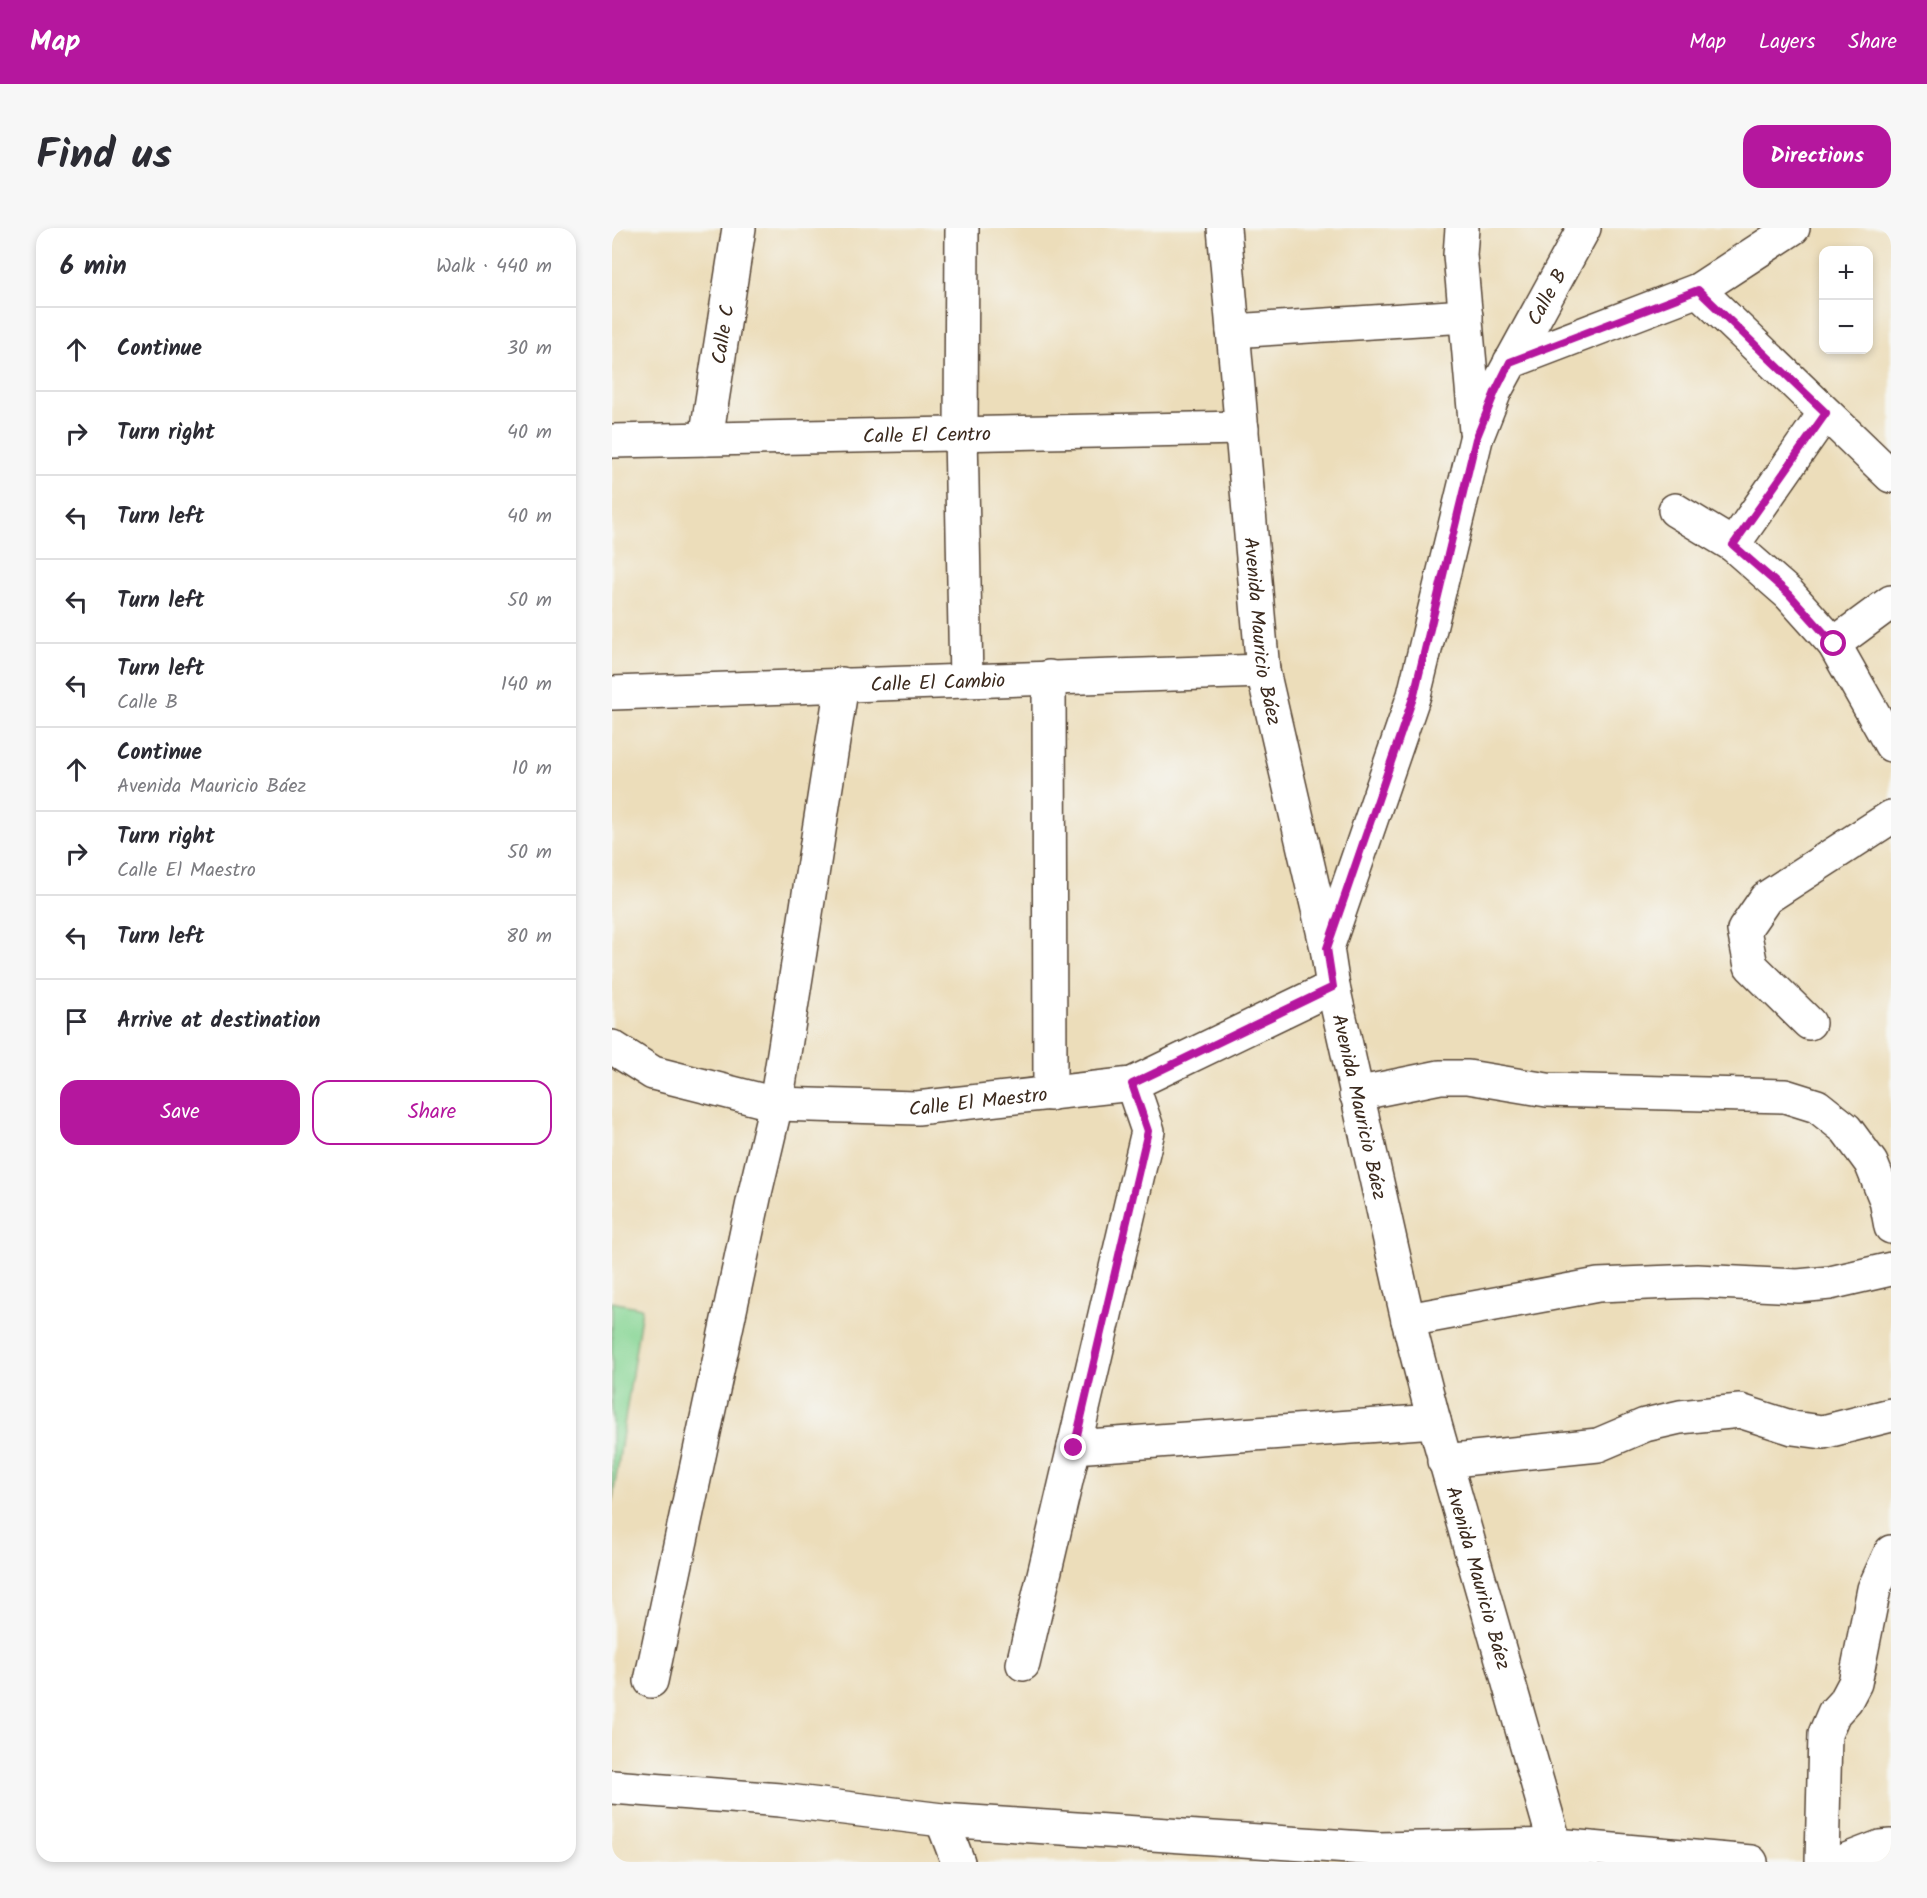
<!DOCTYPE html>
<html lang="en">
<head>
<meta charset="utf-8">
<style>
  body { margin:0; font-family:Kalam,sans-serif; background:#f7f7f7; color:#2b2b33 }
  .controls { position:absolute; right:18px; top:18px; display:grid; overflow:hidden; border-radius:12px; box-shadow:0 3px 9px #0003 }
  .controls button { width:54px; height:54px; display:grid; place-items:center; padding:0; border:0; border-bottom:2px solid #e1e1e2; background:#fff; color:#2b2b33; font:30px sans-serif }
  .stop { position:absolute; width:18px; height:18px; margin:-14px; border:4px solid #b5179e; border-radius:50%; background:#fff }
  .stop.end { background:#b5179e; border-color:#fff; box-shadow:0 2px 6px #0008 }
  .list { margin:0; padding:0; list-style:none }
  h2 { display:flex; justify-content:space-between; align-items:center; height:78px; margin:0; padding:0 24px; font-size:26px }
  h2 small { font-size:20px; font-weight:400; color:#7c7c81 }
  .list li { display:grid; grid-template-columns:39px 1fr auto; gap:18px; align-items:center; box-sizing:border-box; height:84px; padding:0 24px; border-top:2px solid #e1e1e2 }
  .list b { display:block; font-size:22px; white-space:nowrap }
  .list p { margin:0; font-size:20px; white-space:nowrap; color:#7c7c81 }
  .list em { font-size:20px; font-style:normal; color:#7c7c81 }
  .actions { display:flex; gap:12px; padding:18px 24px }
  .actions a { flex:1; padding:14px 0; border:2px solid #b5179e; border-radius:18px; text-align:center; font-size:21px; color:#b5179e }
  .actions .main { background:#b5179e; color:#fff }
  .icon { flex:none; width:33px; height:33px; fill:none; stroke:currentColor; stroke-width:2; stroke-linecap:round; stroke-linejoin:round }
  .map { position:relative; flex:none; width:1279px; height:1634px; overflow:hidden; border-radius:18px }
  header { display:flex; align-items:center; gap:36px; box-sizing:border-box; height:84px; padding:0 30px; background:#b5179e; color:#fff }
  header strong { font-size:28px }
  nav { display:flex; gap:33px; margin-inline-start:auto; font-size:21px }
  .intro { display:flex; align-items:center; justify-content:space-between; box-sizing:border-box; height:144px; padding:0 36px }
  h1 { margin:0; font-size:42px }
  .button { padding:15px 27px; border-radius:18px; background:#b5179e; color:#fff; font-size:21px; font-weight:700 }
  main { display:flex; gap:36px; padding:0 36px }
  aside { flex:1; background:#fff; border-radius:18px; box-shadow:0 3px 9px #0003 }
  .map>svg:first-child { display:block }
</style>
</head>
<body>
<header>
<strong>Map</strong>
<nav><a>Map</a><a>Layers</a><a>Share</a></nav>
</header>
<div class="intro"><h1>Find us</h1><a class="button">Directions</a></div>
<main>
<aside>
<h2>6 min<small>Walk · 440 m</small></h2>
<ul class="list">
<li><svg class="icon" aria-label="ahead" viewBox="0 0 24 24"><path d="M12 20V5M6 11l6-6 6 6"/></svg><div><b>Continue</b></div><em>30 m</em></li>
<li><svg class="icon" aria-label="right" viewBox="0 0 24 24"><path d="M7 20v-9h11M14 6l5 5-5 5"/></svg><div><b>Turn right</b></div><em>40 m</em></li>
<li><svg class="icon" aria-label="left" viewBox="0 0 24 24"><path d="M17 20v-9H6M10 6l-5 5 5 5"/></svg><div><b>Turn left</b></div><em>40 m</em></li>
<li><svg class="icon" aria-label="left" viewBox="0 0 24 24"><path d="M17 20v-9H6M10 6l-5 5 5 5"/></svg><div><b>Turn left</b></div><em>50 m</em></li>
<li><svg class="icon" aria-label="left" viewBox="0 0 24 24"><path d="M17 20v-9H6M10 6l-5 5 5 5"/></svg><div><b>Turn left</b><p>Calle B</p></div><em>140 m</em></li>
<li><svg class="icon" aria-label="ahead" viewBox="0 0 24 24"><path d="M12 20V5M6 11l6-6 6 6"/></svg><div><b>Continue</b><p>Avenida Mauricio Báez</p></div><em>10 m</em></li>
<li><svg class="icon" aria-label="right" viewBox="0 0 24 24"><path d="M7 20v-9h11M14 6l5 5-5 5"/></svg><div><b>Turn right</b><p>Calle El Maestro</p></div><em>50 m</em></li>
<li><svg class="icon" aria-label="left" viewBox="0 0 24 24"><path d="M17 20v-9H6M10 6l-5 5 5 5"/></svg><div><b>Turn left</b></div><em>80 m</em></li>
<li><svg class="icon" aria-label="arrive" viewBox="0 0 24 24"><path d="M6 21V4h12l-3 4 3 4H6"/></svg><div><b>Arrive at destination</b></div></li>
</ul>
<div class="actions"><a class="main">Save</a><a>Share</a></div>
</aside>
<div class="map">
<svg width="1279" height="1634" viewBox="0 0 1279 1634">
  <rect width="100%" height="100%" fill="#f6f6f2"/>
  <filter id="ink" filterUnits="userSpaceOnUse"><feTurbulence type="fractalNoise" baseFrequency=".0167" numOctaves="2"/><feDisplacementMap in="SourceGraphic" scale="12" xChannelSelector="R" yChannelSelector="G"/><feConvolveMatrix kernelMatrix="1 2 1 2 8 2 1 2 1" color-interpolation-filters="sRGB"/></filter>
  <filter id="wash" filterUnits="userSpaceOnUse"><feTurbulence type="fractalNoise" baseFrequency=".008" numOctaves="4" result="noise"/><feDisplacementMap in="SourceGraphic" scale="24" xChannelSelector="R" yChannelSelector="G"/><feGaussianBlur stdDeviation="1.35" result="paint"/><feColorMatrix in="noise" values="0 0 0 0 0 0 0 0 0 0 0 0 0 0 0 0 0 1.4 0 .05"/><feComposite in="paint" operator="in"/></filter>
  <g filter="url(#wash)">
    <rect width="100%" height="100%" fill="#ecddba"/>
    <path fill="#88d695" stroke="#62805a" stroke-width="1.5" d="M0,1074l30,6 -30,196z"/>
  </g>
  <g filter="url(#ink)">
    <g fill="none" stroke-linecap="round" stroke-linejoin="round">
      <defs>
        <g id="minor">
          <path d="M350,0l-1,206 5,246"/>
          <path id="s1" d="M612,0l39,443 64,277 6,39 75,333 26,101 126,441"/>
          <path d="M850,0l-2,27 16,176"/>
          <path d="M1086,62l193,186"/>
          <path d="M621,103l233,-15"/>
          <path d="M898,134l188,-72 95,-62"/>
          <path id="s2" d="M94,211l33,-211"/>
          <path id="s3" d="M0,213l630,-13"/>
          <path d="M1063,282l58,35 56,49 45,50 57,101"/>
          <path d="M1121,317l92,-132"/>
          <path d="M1222,416l57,-42"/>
          <path d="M437,449l1,417"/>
          <path id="s4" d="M0,465l651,-22"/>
          <path id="s5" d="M715,720l87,-253 62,-256 19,-48 89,-163"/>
          <path d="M1197,795l-58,-57 -7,-36 22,-32 125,-81"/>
          <path id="s6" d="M0,819l41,26 123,31 141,4 215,-24 201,-97"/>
          <path d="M520,856l16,47 -74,316 360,-26"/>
          <path d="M744,866l84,-17h28l79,13 238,6 32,10 29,23 25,34 15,37 5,27"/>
          <path d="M796,1092l190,-35 99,-4 101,5 32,-3 61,-14"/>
          <path d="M832,1233l154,-16 47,-20 35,-8 60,-6 53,17 30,4 68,-17"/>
          <path d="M411,1436l51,-217"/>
          <path d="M39,1453l104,-488 21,-89 66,-420"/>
          <path d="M0,1559l168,13 162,20 437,29 177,-4 195,17"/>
          <path d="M330,1592l16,42"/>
          <path d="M1210,1634l3,-128 9,-21 12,-13 9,-17 19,-94 17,-37"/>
          <path d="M1229,1634l39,-15 11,-1"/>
        </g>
      </defs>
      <use href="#minor" stroke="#564535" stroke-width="36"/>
      <use href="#minor" stroke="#fff" stroke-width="33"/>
    </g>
  </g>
  <g fill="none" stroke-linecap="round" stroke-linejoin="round" filter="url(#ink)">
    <path stroke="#b5179e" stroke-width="8" d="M462,1220l74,-317 -16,-47 201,-97 -6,-39 87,-253 62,-256 19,-47 15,-30 188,-72 128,123 -93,132 56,49 45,50"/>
  </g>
  <g text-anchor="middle" stroke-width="5" stroke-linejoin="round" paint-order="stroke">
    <g font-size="20" fill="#3b2a1e" stroke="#f6f6f2">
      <text dy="7" stroke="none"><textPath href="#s5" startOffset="690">Calle B</textPath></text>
      <text dy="7" stroke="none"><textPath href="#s2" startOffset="106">Calle C</textPath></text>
      <text dy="7" stroke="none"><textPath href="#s3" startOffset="315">Calle El Centro</textPath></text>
      <text dy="7" stroke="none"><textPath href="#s1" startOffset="405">Avenida Mauricio Báez</textPath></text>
      <text dy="7" stroke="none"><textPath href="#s4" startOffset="326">Calle El Cambio</textPath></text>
      <text dy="7" stroke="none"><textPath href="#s6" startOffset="378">Calle El Maestro</textPath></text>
      <text dy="7" stroke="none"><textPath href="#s1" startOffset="891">Avenida Mauricio Báez</textPath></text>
      <text dy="7" stroke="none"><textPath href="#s1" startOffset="1377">Avenida Mauricio Báez</textPath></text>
    </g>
  </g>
</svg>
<div class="controls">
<button>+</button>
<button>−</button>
</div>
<div class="stop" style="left:1222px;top:416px"></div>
<div class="stop end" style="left:462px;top:1220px"></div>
</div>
</main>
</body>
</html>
